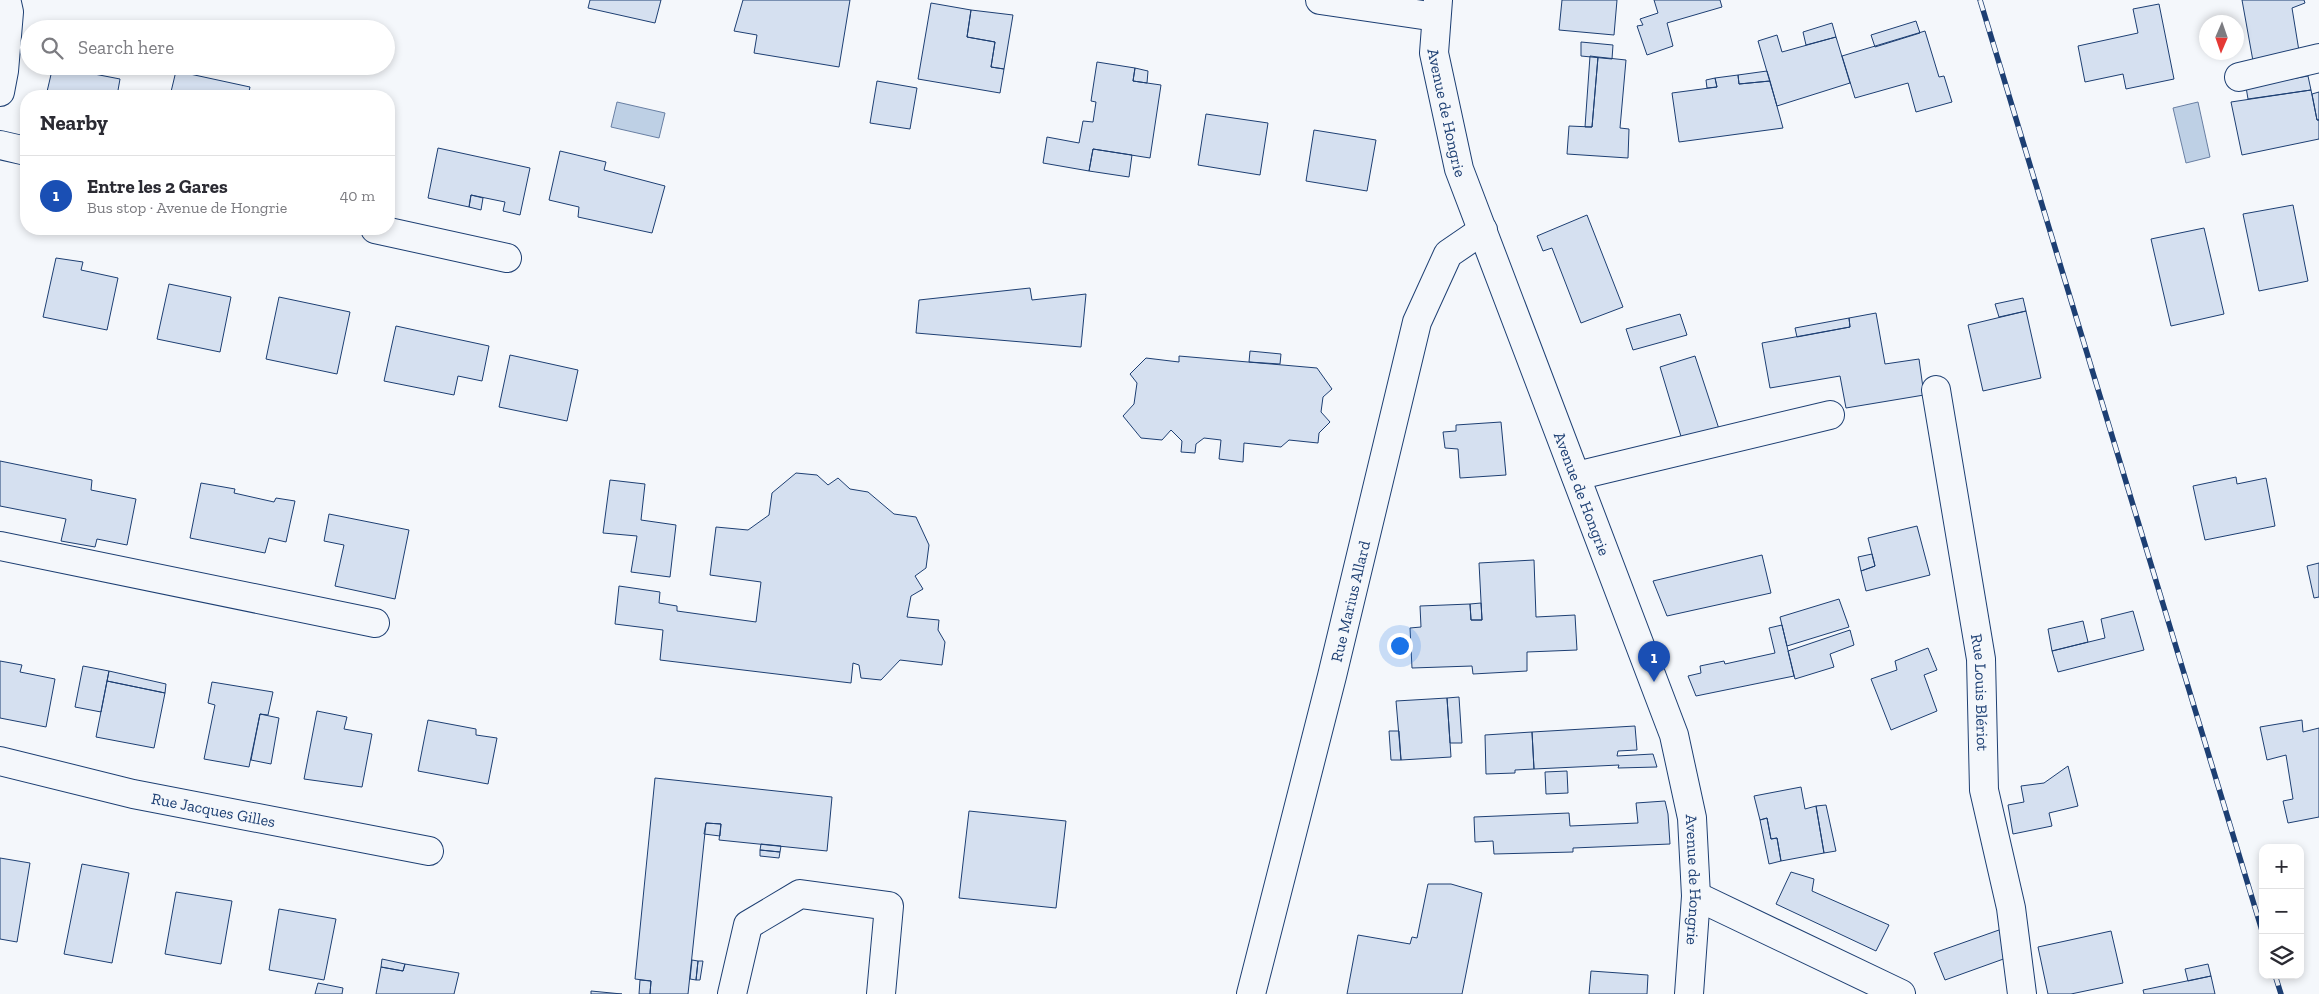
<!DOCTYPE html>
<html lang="en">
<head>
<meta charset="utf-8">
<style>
  body { margin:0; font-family:"Zilla Slab",serif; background:#f7f7f7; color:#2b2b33 }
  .controls { position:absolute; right:15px; bottom:15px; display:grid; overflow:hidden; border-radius:10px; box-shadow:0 2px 8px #0003 }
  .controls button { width:45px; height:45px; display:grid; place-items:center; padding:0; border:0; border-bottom:1px solid #e1e1e2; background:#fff; color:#2b2b33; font:25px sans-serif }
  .compass { position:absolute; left:2199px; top:15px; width:45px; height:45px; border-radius:50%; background:#fff; box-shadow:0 2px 8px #0003; rotate:182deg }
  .you { position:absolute; left:1399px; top:645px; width:18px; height:18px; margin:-12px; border:4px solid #fff; border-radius:50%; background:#1a73e8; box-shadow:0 0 0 8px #1a73e833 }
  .badge { display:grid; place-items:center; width:32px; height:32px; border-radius:50%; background:#c62828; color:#fff; font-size:16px; font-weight:700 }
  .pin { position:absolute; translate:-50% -41px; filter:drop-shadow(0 1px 2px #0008) }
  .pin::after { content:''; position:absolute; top:26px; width:18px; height:15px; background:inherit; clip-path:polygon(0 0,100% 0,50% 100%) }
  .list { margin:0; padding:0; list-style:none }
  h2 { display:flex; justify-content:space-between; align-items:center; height:65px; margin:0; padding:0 20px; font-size:21px }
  h2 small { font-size:16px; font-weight:400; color:#7c7c81 }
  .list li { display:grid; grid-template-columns:32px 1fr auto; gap:15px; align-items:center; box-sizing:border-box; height:80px; padding:0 20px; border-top:1px solid #e1e1e2 }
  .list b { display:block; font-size:19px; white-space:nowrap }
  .list p { margin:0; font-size:16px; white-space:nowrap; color:#7c7c81 }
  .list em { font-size:16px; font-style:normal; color:#7c7c81 }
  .icon { flex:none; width:28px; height:28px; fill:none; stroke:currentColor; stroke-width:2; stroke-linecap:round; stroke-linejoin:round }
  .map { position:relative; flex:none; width:2319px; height:994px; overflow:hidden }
  .search { position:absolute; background:#fff; box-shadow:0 2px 8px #0003; left:20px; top:20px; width:375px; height:55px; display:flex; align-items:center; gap:12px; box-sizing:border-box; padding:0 18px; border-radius:28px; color:#7c7c81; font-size:19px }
  .panel { position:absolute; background:#fff; box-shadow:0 2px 8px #0003; left:20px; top:90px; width:375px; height:145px; border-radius:20px }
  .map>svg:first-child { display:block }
</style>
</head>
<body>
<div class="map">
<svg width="2319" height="994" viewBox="0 0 2319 994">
  <rect width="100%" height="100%" fill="#f4f7fb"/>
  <path fill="#bed0e5" stroke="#687fa3" d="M617,102l48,11 -6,25 -48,-11z
    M2198,102l12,55 -24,6 -13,-55z"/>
  <path fill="#d5e0f0" stroke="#1d3f73" d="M590,0h71l-6,23 -67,-15z
    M743,0h107l-11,67 -85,-14 3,-18 -23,-4z
    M1562,0h55l-3,35 -55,-5z
    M1654,0h66l2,7 -55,16 6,23 -26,9 -10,-29 6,-1 -3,-6 18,-6z
    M2242,0h62l1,3 -13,5 7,43 -46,10z
    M931,3l40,7 -4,27 28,5 -4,25 13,2 -4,24 -82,-14z
    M2159,4l15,75 -48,10 -3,-15 -38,8 -7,-36 60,-13 -5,-24z
    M971,10l42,5 -9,54 -13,-2 4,-25 -28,-5z
    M1916,21l4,12 -45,14 -4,-12z
    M1832,23l4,14 -30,8 -3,-13z
    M1925,31l14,46 5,-1 8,26 -36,10 -8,-29 -53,15 -13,-42z
    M1777,35l5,17 54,-15 14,46 -73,23 -19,-65z
    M1581,42l32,3 -1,14 -31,-3z
    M1590,56l8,1 -6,70h-7z
    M1598,57l28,3 -6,68 9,1 -1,29 -61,-4 2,-28 23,1z
    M1097,62l38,6 -2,13 28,4 -11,73 -57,-9 -4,22 -46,-8 4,-26 32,6 4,-22 10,1 3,-20 -5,-1z
    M53,66l67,13 -3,17h-71z
    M1135,68l13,3 -1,12 -14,-2z
    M176,71l74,16 -2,9h-78z
    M1767,71l3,10 -31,3 -1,-9z
    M1738,75l1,9 31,-3 13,47 -104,14 -7,-49 45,-6 -2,-9z
    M2308,76l3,14 -63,9 -2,-12z
    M1715,78l2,9 -10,1 -1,-8z
    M877,81l40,7 -7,41 -40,-6z
    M2311,90l6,30h2v19l-77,16 -11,-53z
    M2319,92v28h-2l-5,-26z
    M1206,114l62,9 -8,52 -62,-10z
    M1314,130l62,10 -9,51 -61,-10z
    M438,148l92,20 -10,47 -17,-4 2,-9 -34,-7 -2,12 -41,-9z
    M1093,149l39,6 -3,22 -40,-6z
    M560,151l46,11 -2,8 61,16 -13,47 -74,-16 1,-10 -30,-7z
    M471,195l12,3 -2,12 -12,-3z
    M2293,205l15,76 -49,10 -16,-77z
    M1587,215l36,92 -42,16 -29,-75 -9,3 -6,-15z
    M2204,228l20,86 -53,12 -20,-87z
    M56,258l27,4 -2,8 37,8 -11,52 -64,-13z
    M169,284l62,13 -11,55 -63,-13z
    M1030,288l2,12 54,-6 -5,53 -165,-14 3,-33z
    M279,297l71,15 -13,62 -71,-15z
    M2023,298l3,13 -27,6 -4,-13z
    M2026,311l15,67 -58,13 -15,-66z
    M1876,313l9,51 34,-5 5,36 -78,13 -6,-32 -70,12 -8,-45 88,-16 -1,-9z
    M1680,314l7,21 -54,15 -7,-21z
    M1849,318l1,9 -53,10 -2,-9z
    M396,326l93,20 -7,35 -24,-5 -4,19 -70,-14z
    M1250,351l31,3 -1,10 -31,-2z
    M510,355l68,15 -11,51 -68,-14z
    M1179,356l138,12 15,21 -9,8 -2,15 9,10 -11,11 -1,10 -29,-3 -8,7 -37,-4 -1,19 -24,-3 2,-19 -17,-2 -8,6 -1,9 -14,-1 1,-11 -11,-11 -9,10 -21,-2 -18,-22 11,-12 3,-21 -7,-9 16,-16 33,4z
    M1695,356l25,76 -37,11 -23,-76z
    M1501,422l5,53 -46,3 -2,-29 -13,-1 -2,-16 13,-1v-6z
    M0,461l92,19 -1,10 45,9 -9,46 -30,-6 -2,8 -34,-6 5,-22 -66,-13z
    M796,473l21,2 11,10 10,-7 12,11 18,3 26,22 22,3 13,28 -3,23 -11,8 8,13 -12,7 -4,21 32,3 -1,10 7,12 -3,23 -42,-5 -19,20 -20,-2 -2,-13 -6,-2 -2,20 -191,-23 3,-30 -48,-6 4,-38 41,6 -1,11 18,3v5l79,11 5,-40 -51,-7 6,-48 32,3 21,-15 3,-22z
    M2236,477l1,7 29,-6 9,48 -70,14 -12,-54z
    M610,480l35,4 -4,36 35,5 -6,52 -39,-5 6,-36 -34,-3z
    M201,483l34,6 -1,4 40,9 2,-4 19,3 -9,41 -17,-4 -4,15 -75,-15z
    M329,514l80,16 -14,69 -60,-13 9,-41 -20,-4z
    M1917,526l13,49 -64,16 -5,-20 14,-5 -7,-28z
    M1872,554l3,12 -14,5 -3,-14z
    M1762,555l9,38 -104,23 -14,-35z
    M1534,560l2,57 39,-2 2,35 -50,2v19l-54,3 -1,-8 -60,2 -2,-40 11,-1 -1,-21 50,-2 1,16h11l-3,-57z
    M2319,563v34l-5,1 -7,-32z
    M1839,599l10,28 -62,19 -7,-29z
    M1481,603l1,17h-11l-1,-16z
    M2133,611l11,39 -86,22 -6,-21 53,-13 -4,-19z
    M2083,621l5,21 -36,9 -4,-22z
    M1782,625l12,51 -98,20 -8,-20 13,-3 -1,-7 24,-5 1,3 50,-11 -6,-25z
    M1850,630l4,15 -24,9 4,13 -39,12 -7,-28z
    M1928,648l9,22 -13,5 13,36 -46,19 -20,-51 26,-9 -2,-9z
    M0,661l22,4 -2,7 35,7 -9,48 -46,-9z
    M83,666l26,5 -8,41 -26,-5z
    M109,671l57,13 -1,9 -58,-12z
    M107,681l58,12 -11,55 -58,-11z
    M212,682l61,10 -5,23 -8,-1 -11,53 -45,-8 11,-54 -7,-2z
    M1459,697l3,46h-12l-3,-45z
    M1447,698l4,59 -50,3 -5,-59z
    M317,711l30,6 -3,12 28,5 -10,53 -58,-8z
    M260,714l19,4 -8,46 -20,-4z
    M428,720l48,9v6l21,3 -9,46 -70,-13z
    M2302,720l1,12 16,-4v89l-31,6 -5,-22 10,-2 -7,-44 -19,5 -7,-33z
    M1635,726l2,24 -19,1 -1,5 36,-2 4,13 -39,1 1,-3 -85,4 -2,-37z
    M1389,731h10l2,29h-10z
    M1532,732l2,37 -19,1v3l-29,1 -1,-39z
    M2068,766l10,40 -29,7 3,13 -39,8 -5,-29 16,-3 -3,-16 23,-3z
    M1567,771l1,22 -22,1 -1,-22z
    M655,778l177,19 -5,54 -108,-11 2,-16 -15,-1 -18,171h-38l1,-13 -16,-2z
    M1801,787l4,22 11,-3 8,47 -43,8 -4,-23 -6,1 -4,-21 -7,2 -6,-24z
    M1665,801l3,13 2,30 -97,4v4l-79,2 -1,-13 -18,1 -1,-25 95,-4 1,13 68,-3 -2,-20z
    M1826,805l10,46 -12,2 -8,-47z
    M969,811l97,10 -10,87 -97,-10z
    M1767,818l4,21 6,-1 4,23 -12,3 -9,-44z
    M706,823l15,1 -1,12 -16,-2z
    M761,844l20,2 -1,6 -20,-2z
    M760,850l20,2 -1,6 -19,-2z
    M0,858l30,5 -13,79 -17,-3z
    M82,864l47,9 -17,90 -48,-9z
    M1791,872l23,7 -2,12 77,34 -13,26 -100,-47z
    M1428,884h23l31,9 -20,101h-115l11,-59 52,9 2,-7 5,1z
    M176,892l56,9 -11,63 -56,-10z
    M279,909l57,10 -12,61 -55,-10z
    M1999,930l10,27 -64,23 -11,-27z
    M2111,931l12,52 -52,11h-23l-10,-47z
    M382,959l23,5 -2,7 -22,-4z
    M692,960l6,1 -2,19 -6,-1z
    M698,961h5l-3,19h-4z
    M405,964l54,9 -5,21h-78l5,-27 22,4z
    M2208,964l3,12 -23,5 -3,-12z
    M1591,971l57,4 -1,19h-58z
    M2211,976l4,18h-71l-1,-4z
    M640,980l11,1 -1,13h-11z
    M318,983l25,5 -1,6h-27z
    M591,991l31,3h-31z"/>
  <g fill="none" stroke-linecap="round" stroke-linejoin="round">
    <defs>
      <g id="minor">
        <path d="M1320,0l116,17"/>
        <path id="s1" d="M1438,0l-4,53 25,116 215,566 18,83 4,78 -7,98"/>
        <path d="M2239,77l80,-19"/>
        <path d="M0,92l4,-21 5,-59 -2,-9 -5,-3"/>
        <path d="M0,145l26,6"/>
        <path d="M375,229l132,29"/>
        <path id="s2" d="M1936,390l45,269 3,131 27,118 11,86"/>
        <path d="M1576,476l254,-61"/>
        <path d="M0,546l375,77"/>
        <path id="s3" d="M0,761l133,33 296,57"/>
        <path d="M1696,896l205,98"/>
        <path d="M732,994l16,-69 52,-31 89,12 -8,88"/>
        <path id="s4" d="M1251,994l81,-318 85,-354 31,-68 35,-24"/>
      </g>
    </defs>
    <use href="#minor" stroke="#1d3f73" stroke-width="30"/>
    <use href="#minor" stroke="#f4f7fb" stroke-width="28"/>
    <defs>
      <path id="rail" d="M1980,0l283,934
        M2275,975l6,19"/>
    </defs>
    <use href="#rail" stroke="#1d3f73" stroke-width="5.5"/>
    <use href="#rail" stroke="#f4f7fb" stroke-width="4" stroke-dasharray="11" stroke-linecap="butt"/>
  </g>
  <g text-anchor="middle" stroke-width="4" stroke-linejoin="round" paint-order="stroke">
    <g font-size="16" fill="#1d3f73" stroke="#f4f7fb">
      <text dy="6" stroke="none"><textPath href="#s1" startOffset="114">Avenue de Hongrie</textPath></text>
      <text dy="6" stroke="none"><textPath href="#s1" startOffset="519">Avenue de Hongrie</textPath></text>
      <text dy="6" stroke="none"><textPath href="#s4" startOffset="405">Rue Marius Allard</textPath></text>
      <text dy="6" stroke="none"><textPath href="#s2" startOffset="306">Rue Louis Blériot</textPath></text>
      <text dy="6" stroke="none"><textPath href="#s3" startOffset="219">Rue Jacques Gilles</textPath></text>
      <text dy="6" stroke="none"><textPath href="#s1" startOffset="924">Avenue de Hongrie</textPath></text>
    </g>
  </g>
</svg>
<div class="controls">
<button>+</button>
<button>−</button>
<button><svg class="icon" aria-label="layers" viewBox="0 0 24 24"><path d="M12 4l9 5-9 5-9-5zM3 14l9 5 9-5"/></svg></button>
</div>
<svg class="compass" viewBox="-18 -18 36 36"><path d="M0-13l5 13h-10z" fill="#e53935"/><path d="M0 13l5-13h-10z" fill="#7c7c81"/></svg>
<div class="you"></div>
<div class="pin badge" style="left:1654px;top:682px;background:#1a4fb4">1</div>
<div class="search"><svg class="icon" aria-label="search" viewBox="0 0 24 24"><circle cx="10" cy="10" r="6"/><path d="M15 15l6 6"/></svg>Search here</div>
<section class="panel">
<h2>Nearby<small></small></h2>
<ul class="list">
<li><span class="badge" style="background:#1a4fb4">1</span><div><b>Entre les 2 Gares</b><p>Bus stop · Avenue de Hongrie</p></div><em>40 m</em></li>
</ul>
</section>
</div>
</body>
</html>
